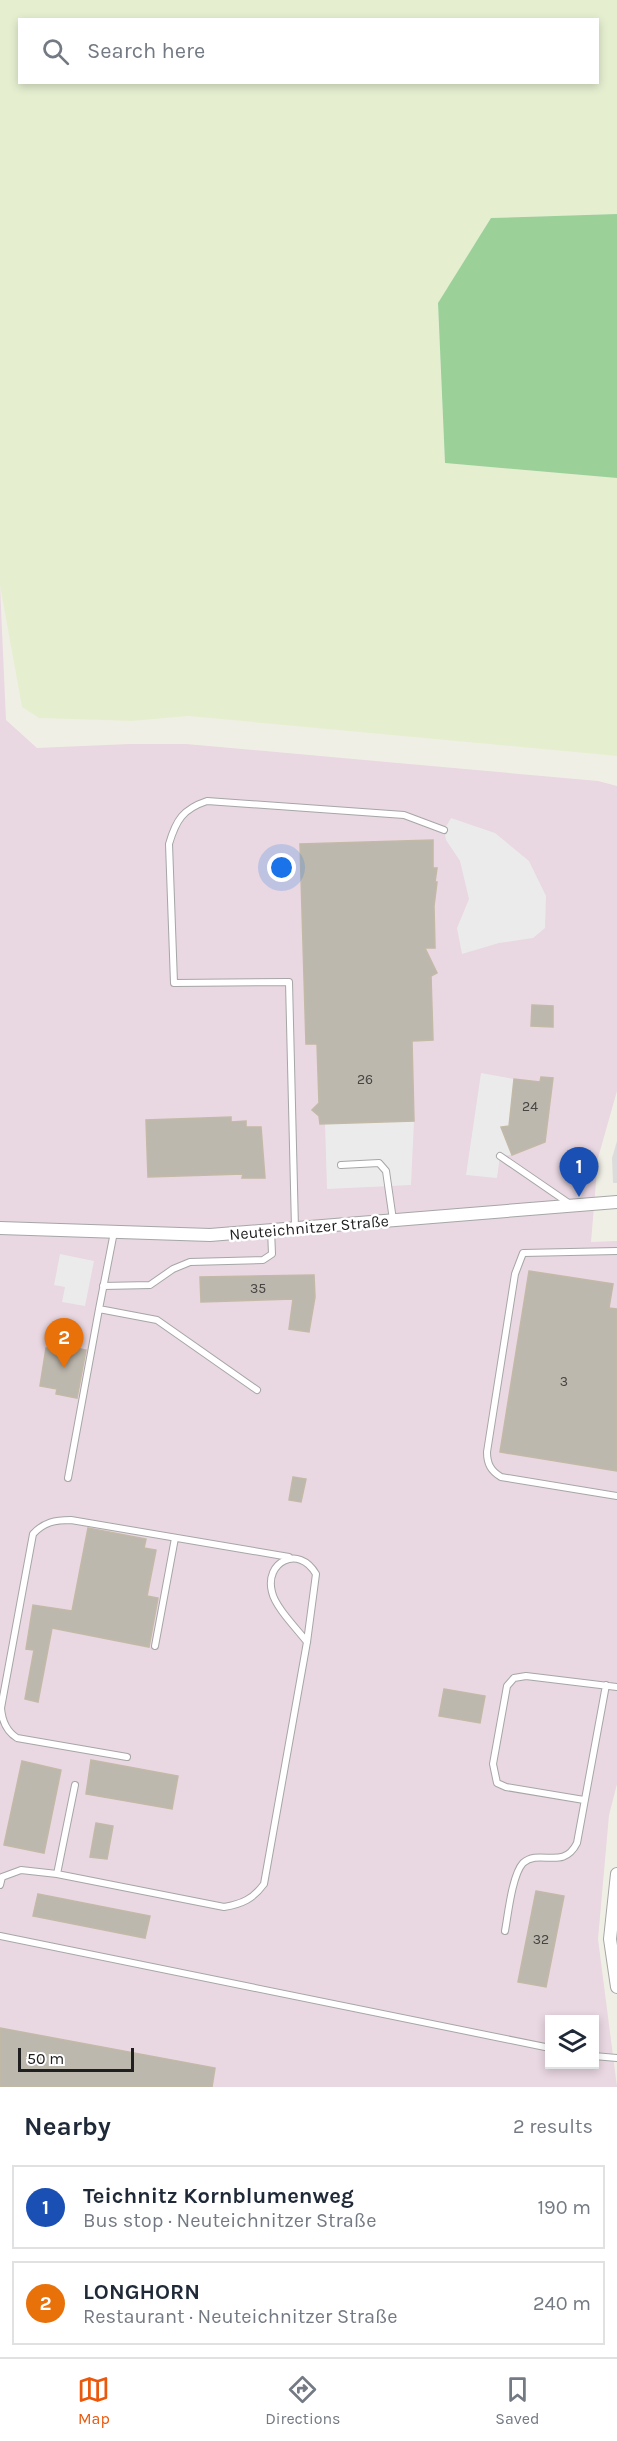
<!DOCTYPE html>
<html lang="en">
<head>
<meta charset="utf-8">
<style>
  body { margin:0; font-family:Karla,sans-serif; background:#f2f2f3; color:#1f2937 }
  .controls { position:absolute; right:18px; bottom:18px; display:grid; overflow:hidden; border-radius:0px; box-shadow:0 3px 9px #0003 }
  .controls button { width:54px; height:54px; display:grid; place-items:center; padding:0; border:0; border-bottom:2px solid #e0e1e3; background:#fff; color:#1f2937; font:30px sans-serif }
  .scale { position:absolute; left:18px; bottom:15px; width:116px; box-sizing:border-box; padding-left:6px; border:3px solid #1f1f1f; border-top:0; font-size:16px; line-height:21px; white-space:nowrap; color:#1f1f1f; -webkit-text-stroke:4px #fff; paint-order:stroke }
  .you { position:absolute; left:282px; top:868px; width:21px; height:21px; margin:-15px; border:4px solid #fff; border-radius:50%; background:#1a73e8; box-shadow:0 0 0 9px #1a73e833 }
  .badge { display:grid; place-items:center; width:39px; height:39px; border-radius:50%; background:#ea580c; color:#fff; font-size:20px; font-weight:700 }
  .pin { position:absolute; translate:-50% -50px; filter:drop-shadow(0 2px 3px #0008) }
  .pin::after { content:''; position:absolute; top:32px; width:21px; height:18px; background:inherit; clip-path:polygon(0 0,100% 0,50% 100%) }
  .list { margin:0; padding:0; list-style:none }
  h2 { display:flex; justify-content:space-between; align-items:center; height:78px; margin:0; padding:0 24px; font-size:26px }
  h2 small { font-size:20px; font-weight:400; color:#747a83 }
  .list li { display:grid; grid-template-columns:39px 1fr auto; gap:18px; align-items:center; box-sizing:border-box; height:84px; margin:0 12px 12px; padding:0 12px; border:2px solid #e0e1e3; border-radius:0px }
  .list b { display:block; font-size:22px; white-space:nowrap }
  .list p { margin:0; font-size:20px; white-space:nowrap; color:#747a83 }
  .list em { font-size:20px; font-style:normal; color:#747a83 }
  .icon { flex:none; width:33px; height:33px; fill:none; stroke:currentColor; stroke-width:2; stroke-linecap:round; stroke-linejoin:round }
  .map { position:relative; flex:none; width:617px; height:2087px; overflow:hidden }
  .search { position:absolute; background:#fff; box-shadow:0 3px 9px #0003; left:18px; right:18px; top:18px; height:66px; display:flex; align-items:center; gap:15px; box-sizing:border-box; padding:0 21px; border-radius:0px; color:#747a83; font-size:22px }
  .sheet { height:270px; background:#fff }
  nav { display:flex; justify-content:space-around; align-items:center; box-sizing:border-box; height:84px; border-top:2px solid #e0e1e3; background:#fff; font-size:16px; color:#747a83 }
  nav a { display:grid; justify-items:center; gap:3px }
  nav .on { color:#ea580c }
  .map>svg:first-child { display:block }
</style>
</head>
<body>
<div class="map">
<svg width="617" height="2087" viewBox="0 0 617 2087">
  <rect width="100%" height="100%" fill="#f0efe5"/>
  <path fill="#dddcdc" d="M617,1141v42h-4l-1,-25z"/>
  <path fill="#e9d7e1" fill-rule="evenodd" d="M0,586l6,134 31,28 93,-4h56l412,37 19,5v305l-19,67 -7,84 26,-1v543l-8,31 -11,124 19,148h-617zM550,2020h44v44h-44z"/>
  <path fill="#e5efd0" fill-rule="evenodd" d="M0,0h617v214l-126,4 -53,86 7,159 172,15v278l-429,-40 -56,5 -93,-3 -17,-11 -22,-121zM20,20h578v62h-578z"/>
  <path fill="#9cd099" d="M617,214v264l-172,-15 -7,-160 53,-85z"/>
  <path fill="#ebebeb" d="M451,818l44,15 34,28 17,35 -1,32 -12,10 -34,5 -37,11 -5,-26 12,-29 -9,-38 -14,-21 -2,-10z
    M481,1073l33,6 -5,47 -8,1 11,28 -12,1 -3,22 -31,-3z
    M414,1121l-3,64 -84,4 -2,-65z
    M60,1254l34,7 -9,45 -23,-4 3,-15 -11,-2z"/>
  <path fill="#bdb8ae" stroke="#c2b9a7" stroke-width="1.5" d="M433,840v28h4l-2,14h2l-3,24 1,42h-10l12,25 -6,3 2,64 -21,1 2,80 -94,3 -1,-8 -7,-6 7,-7 -2,-59h-11l-6,-200z
    M532,1005l21,1v21l-22,-1z
    M541,1077l12,1 -8,64 -33,13 -11,-28 8,-1 5,-47 26,3z
    M231,1117v5l15,-1v6h15l4,51h-23l1,-4 -95,3 -2,-57z
    M529,1271l84,13 -4,24 8,1v162l-117,-19z
    M314,1275l1,22 -6,35 -20,-3 4,-30 -92,3 -1,-25z
    M51,1343l35,7 -9,48 -21,-4 1,-5 -17,-3 6,-38h4z
    M293,1477l13,2 -5,23 -12,-2z
    M88,1528l58,11 -2,9 12,2 -9,46 11,2 -9,49 -97,-19 -14,74 -13,-3 9,-49 -8,-1 7,-44 39,6z
    M444,1689l41,7 -5,27 -41,-7z
    M91,1760l87,16 -6,33 -86,-15z
    M22,1761l39,9 -17,83 -40,-8z
    M96,1823l17,3 -6,33 -17,-2z
    M536,1891l28,5 -18,91 -28,-5z
    M38,1894l112,22 -5,22 -112,-22z
    M0,2028l215,40 -3,19h-212z"/>
  <g fill="none" stroke-linecap="round" stroke-linejoin="round">
    <defs>
      <path id="lane" d="M500,1156l70,48
        M341,1165l38,-2 7,8 7,49
        M295,1228l-6,-246 -115,1 -5,-139c7,-24 14,-35 38,-43l197,14 40,15
        M114,1232l-15,77 58,11 100,70
        M617,1251l-94,2 -8,21 -28,178c0,12 4,19 14,25l116,19
        M103,1286l47,-1 23,-16 17,-7 73,-2 9,-6 -1,-24
        M68,1478l31,-169
        M155,1646l20,-108
        M127,1757l-110,-19c-11,-7 -15,-17 -16,-30l32,-174c11,-12 22,-14 38,-14l218,37
        M584,1800l-78,-13 -9,-4 -4,-19 14,-78 7,-8 12,-2 91,11
        M57,1874l18,-89
        M0,1885l2,-8 19,-7 36,4 167,33c18,-3 29,-8 40,-23l43,-242 9,-68c-17,-30 -52,-12 -44,18 3,15 26,38 35,50
        M505,1931c3,-16 7,-56 18,-68 17,-15 40,8 54,-20l29,-158
        M0,1936l550,112
        M594,2056l23,2"/>
      <path id="street" d="M0,1228l210,7 407,-33
        M617,1874l-7,65 7,48"/>
    </defs>
    <use href="#lane" stroke="#a6a6a6" stroke-width="8"/>
    <use href="#street" stroke="#a6a6a6" stroke-width="14"/>
    <use href="#lane" stroke="#fff" stroke-width="6"/>
    <use href="#street" stroke="#fff" stroke-width="12"/>
  </g>
  <g text-anchor="middle" stroke-width="5" stroke-linejoin="round" paint-order="stroke">
    <g font-size="14" fill="#464543">
      <text x="365" y="1084">26</text>
      <text x="530" y="1111">24</text>
      <text x="258" y="1293">35</text>
      <text x="564" y="1386">3</text>
      <text x="541" y="1944">32</text>
    </g>
    <g font-size="16" fill="#1f1f1f" stroke="#fff">
      <text transform="translate(309 1227) rotate(-5)" y="6">Neuteichnitzer Straße</text>
    </g>
  </g>
</svg>
<div class="controls">
<button><svg class="icon" aria-label="layers" viewBox="0 0 24 24"><path d="M12 4l9 5-9 5-9-5zM3 14l9 5 9-5"/></svg></button>
</div>
<div class="scale">50 m</div>
<div class="you"></div>
<div class="pin badge" style="left:579px;top:1197px;background:#1a4fb4">1</div>
<div class="pin badge" style="left:64px;top:1368px;background:#e8710a">2</div>
<div class="search"><svg class="icon" aria-label="search" viewBox="0 0 24 24"><circle cx="10" cy="10" r="6"/><path d="M15 15l6 6"/></svg>Search here</div>
</div>
<section class="sheet">
<h2>Nearby<small>2 results</small></h2>
<ul class="list">
<li><span class="badge" style="background:#1a4fb4">1</span><div><b>Teichnitz Kornblumenweg</b><p>Bus stop · Neuteichnitzer Straße</p></div><em>190 m</em></li>
<li><span class="badge" style="background:#e8710a">2</span><div><b>LONGHORN</b><p>Restaurant · Neuteichnitzer Straße</p></div><em>240 m</em></li>
</ul>
</section>
<nav>
<a class="on"><svg class="icon" aria-label="map" viewBox="0 0 24 24"><path d="M3 6l6-2 6 2 6-2v14l-6 2-6-2-6 2zM9 4v14M15 6v14"/></svg>Map</a>
<a><svg class="icon" aria-label="directions" viewBox="0 0 24 24"><path d="M12 3l9 9-9 9-9-9zM9 14v-3h6M13 9l2 2-2 2"/></svg>Directions</a>
<a><svg class="icon" aria-label="saved" viewBox="0 0 24 24"><path d="M7 4h10v16l-5-4-5 4z"/></svg>Saved</a>
</nav>
</body>
</html>
